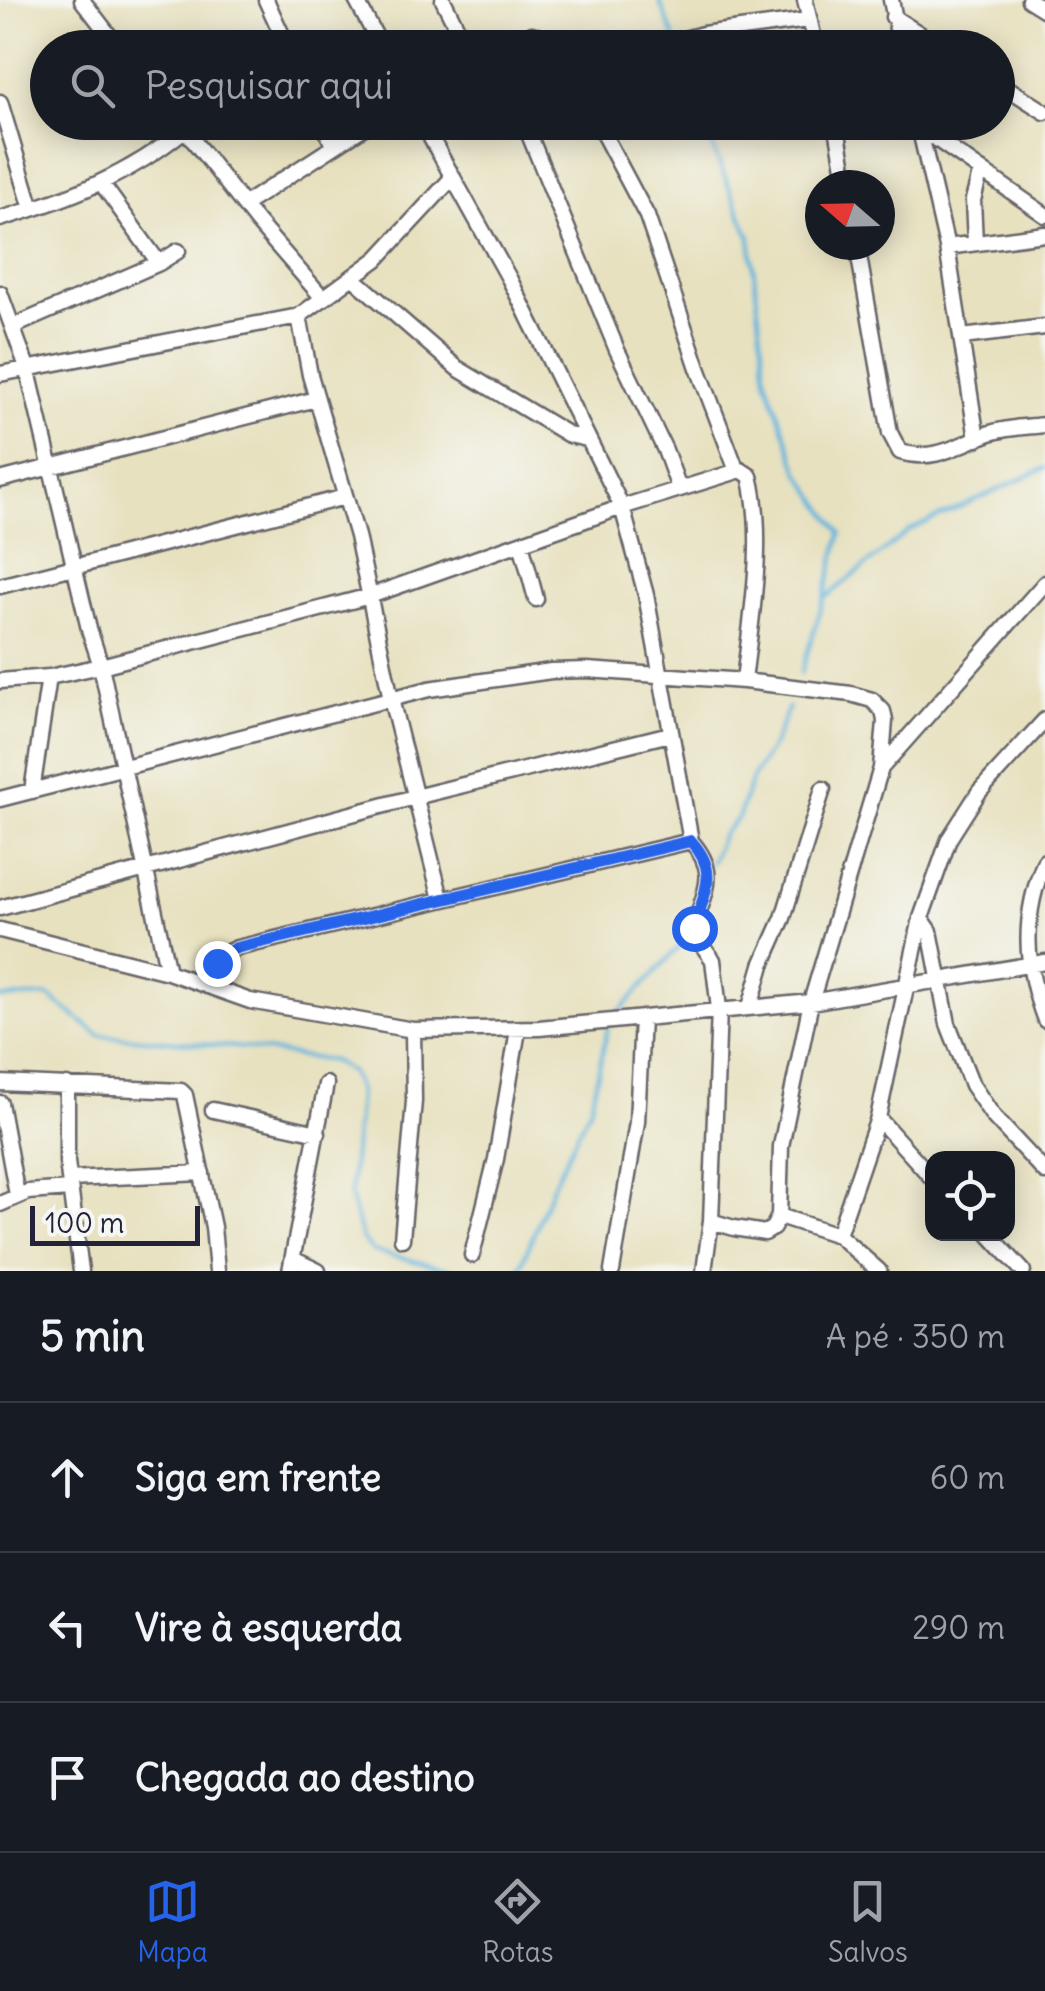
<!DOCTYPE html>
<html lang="pt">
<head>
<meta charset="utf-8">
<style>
  body { margin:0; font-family:Delius,sans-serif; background:#242831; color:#f1f3f6 }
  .controls { position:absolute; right:30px; bottom:30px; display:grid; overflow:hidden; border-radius:20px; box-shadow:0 5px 25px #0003 }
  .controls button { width:90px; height:90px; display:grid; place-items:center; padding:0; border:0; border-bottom:2px solid #363941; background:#171b24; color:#f1f3f6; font:50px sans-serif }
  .compass { position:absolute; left:805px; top:170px; width:90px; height:90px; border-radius:50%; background:#171b24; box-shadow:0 5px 25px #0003; rotate:290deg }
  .scale { position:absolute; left:30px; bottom:25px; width:170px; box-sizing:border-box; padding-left:10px; border:5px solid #22223b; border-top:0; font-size:28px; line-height:35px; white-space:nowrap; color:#22223b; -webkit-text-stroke:8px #f6f6f2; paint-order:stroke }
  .stop { position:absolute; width:30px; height:30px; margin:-22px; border:8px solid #2563eb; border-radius:50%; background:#fff }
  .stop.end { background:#2563eb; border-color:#fff; box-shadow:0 2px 10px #0008 }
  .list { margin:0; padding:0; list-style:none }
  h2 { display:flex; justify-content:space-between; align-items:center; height:130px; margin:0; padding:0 40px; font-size:42px }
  h2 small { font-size:32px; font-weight:400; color:#9ea1a6 }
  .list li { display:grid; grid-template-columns:65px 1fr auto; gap:30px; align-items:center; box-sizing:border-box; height:150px; padding:0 40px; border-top:2px solid #363941 }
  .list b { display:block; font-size:38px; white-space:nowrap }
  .list em { font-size:32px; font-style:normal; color:#9ea1a6 }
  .icon { flex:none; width:55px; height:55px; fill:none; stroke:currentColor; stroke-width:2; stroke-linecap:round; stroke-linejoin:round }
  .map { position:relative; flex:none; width:1045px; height:1271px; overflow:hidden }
  .search { position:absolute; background:#171b24; box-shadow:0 5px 25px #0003; left:30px; right:30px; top:30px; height:110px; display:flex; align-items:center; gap:25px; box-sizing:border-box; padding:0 35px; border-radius:55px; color:#9ea1a6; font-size:38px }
  .sheet { height:580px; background:#171b24 }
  nav { display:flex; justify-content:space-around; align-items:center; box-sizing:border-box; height:140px; border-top:2px solid #363941; background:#171b24; font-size:28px; color:#9ea1a6 }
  nav a { display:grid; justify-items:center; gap:5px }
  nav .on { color:#2563eb }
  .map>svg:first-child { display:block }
</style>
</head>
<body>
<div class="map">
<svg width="1045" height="1271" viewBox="0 0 1045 1271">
  <rect width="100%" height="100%" fill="#f6f6f2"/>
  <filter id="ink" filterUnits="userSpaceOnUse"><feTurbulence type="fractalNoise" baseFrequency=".01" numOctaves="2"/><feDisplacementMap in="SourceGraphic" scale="20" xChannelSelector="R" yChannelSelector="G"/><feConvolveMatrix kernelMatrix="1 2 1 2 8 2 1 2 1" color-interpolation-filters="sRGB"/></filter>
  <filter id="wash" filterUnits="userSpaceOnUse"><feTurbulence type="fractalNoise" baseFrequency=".0048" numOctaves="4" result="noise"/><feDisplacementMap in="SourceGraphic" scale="40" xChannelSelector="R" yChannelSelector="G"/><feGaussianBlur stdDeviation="2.25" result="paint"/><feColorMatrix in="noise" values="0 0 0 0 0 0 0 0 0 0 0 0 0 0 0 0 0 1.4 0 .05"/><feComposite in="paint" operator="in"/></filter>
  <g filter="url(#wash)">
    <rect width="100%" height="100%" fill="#e7e1bf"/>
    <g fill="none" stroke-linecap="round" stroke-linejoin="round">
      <path stroke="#60b4dc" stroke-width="4" d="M659,0l15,37
        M702,122l48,115 16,142 33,93 42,61 -17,66
        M801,673l23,-74 86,-69 135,-62
        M711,863l12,-29 15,-16 14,-40 22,-35 15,-36
        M0,998l49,-2 50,39 147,13 87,13 18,11 8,22 -9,101 12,44 11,12 82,20
        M616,1015l75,-81
        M519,1271l34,-86 38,-80 17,-78"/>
    </g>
  </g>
  <g filter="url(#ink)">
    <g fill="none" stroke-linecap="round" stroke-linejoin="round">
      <defs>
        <path id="minor" d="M82,0l37,48
          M266,0l22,48
          M356,0l26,48
          M443,0l24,48
          M805,0l11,48
          M891,0l10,48
          M1029,0l16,10
          M893,17l49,31
          M502,48l30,-14 11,5 7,9
          M650,48l53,-14 105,-14
          M998,82l47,30
          M0,102l32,107
          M179,122l78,100 65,75
          M323,122l10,24
          M422,122l88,158 112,227 24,88 45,246c29,33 13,50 3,87l1,7 18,25 6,49 -8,212 -7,50
          M524,122l93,228 48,100 14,38
          M597,122l50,94 51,152 39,103
          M836,122l11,63
          M918,122l29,125 30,192
          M919,127l126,88
          M102,184l57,79
          M245,204l127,-82
          M0,219c68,-20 130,-44 184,-89
          M975,243l-2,-43 8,-30
          M857,245l33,188 10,19c35,11 59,-8 90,-19 18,-6 37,-6 55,-8
          M947,247l98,-13
          M352,277l105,91 112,67 18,4
          M0,293l27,74 62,262 12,37 67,306
          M299,316l11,59 47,161 34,163 50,200
          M14,326l145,-63 19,-12
          M962,337l83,-10
          M0,374l299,-58 78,-57 76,-82
          M0,480l316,-81
          M521,543l15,56
          M0,586l345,-89
          M0,681l49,-4 52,-11 269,-70 252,-89 119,-37 9,6c16,62 1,142 -6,205
          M881,768l164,-185
          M32,791l17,-114
          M0,799l429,-110 122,-18 36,-1 157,11 107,13 21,6 11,11 2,10 -4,47 -70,234 -30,144 -2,70 -6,12 -8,5 -31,-5 -23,-7
          M1045,861c-23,54 -21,105 0,159
          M0,908l415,-111 255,-63
          M921,918l9,13 18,93 24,61 21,31 52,56
          M0,930l168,42 82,29 163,29 126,-2 272,-26 234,-40
          M207,986l17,-32 13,-6 454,-107
          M750,1007l12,-42 21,-47 40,-129
          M0,1083l181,8 4,4 28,132 4,44
          M67,1085v77l14,109
          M0,1103l17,92
          M213,1110l105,23
          M878,1118l54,60
          M69,1179l133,-6
          M0,1204l28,-12 42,-3
          M779,1216l59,19 41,36
          M989,1234l34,37
          M838,1235l40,-117 43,-200 28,-79 30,-47 66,-72
          M402,1239l12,-138 -1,-71
          M472,1255l24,-96 22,-129
          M293,1259l25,12
          M290,1271l36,-187
          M612,1271l25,-149 5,-104"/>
      </defs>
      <use href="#minor" stroke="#676569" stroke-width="19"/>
      <use href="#minor" stroke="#fff" stroke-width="14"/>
    </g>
  </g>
  <g fill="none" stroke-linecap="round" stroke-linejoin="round" filter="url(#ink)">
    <path stroke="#2563eb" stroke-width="12" d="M217,963l7,-9 12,-6 455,-107c29,32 13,51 3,87"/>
  </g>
</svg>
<div class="controls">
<button><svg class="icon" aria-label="locate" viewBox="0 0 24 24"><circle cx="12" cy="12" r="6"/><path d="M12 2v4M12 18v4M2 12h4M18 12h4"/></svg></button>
</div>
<svg class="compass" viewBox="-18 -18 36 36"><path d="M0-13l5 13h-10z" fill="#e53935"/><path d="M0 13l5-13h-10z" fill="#9ea1a6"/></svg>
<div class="scale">100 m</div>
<div class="stop" style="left:694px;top:928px"></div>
<div class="stop end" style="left:217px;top:963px"></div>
<div class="search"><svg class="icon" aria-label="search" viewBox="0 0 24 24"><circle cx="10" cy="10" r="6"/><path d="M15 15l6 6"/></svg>Pesquisar aqui</div>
</div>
<section class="sheet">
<h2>5 min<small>A pé · 350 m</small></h2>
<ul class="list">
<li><svg class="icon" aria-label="ahead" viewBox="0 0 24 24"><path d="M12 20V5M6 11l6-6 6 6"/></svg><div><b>Siga em frente</b></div><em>60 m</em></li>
<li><svg class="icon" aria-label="left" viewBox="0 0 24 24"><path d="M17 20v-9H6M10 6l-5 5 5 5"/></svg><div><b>Vire à esquerda</b></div><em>290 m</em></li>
<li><svg class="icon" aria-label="arrive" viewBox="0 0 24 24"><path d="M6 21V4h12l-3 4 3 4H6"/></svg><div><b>Chegada ao destino</b></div></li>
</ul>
</section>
<nav>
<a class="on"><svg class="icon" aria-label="map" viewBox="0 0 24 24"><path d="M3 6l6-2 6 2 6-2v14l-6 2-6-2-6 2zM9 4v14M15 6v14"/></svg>Mapa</a>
<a><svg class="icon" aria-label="directions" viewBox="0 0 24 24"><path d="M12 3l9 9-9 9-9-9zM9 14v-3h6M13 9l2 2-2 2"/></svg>Rotas</a>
<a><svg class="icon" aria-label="saved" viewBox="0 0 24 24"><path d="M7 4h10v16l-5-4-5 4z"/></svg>Salvos</a>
</nav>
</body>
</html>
